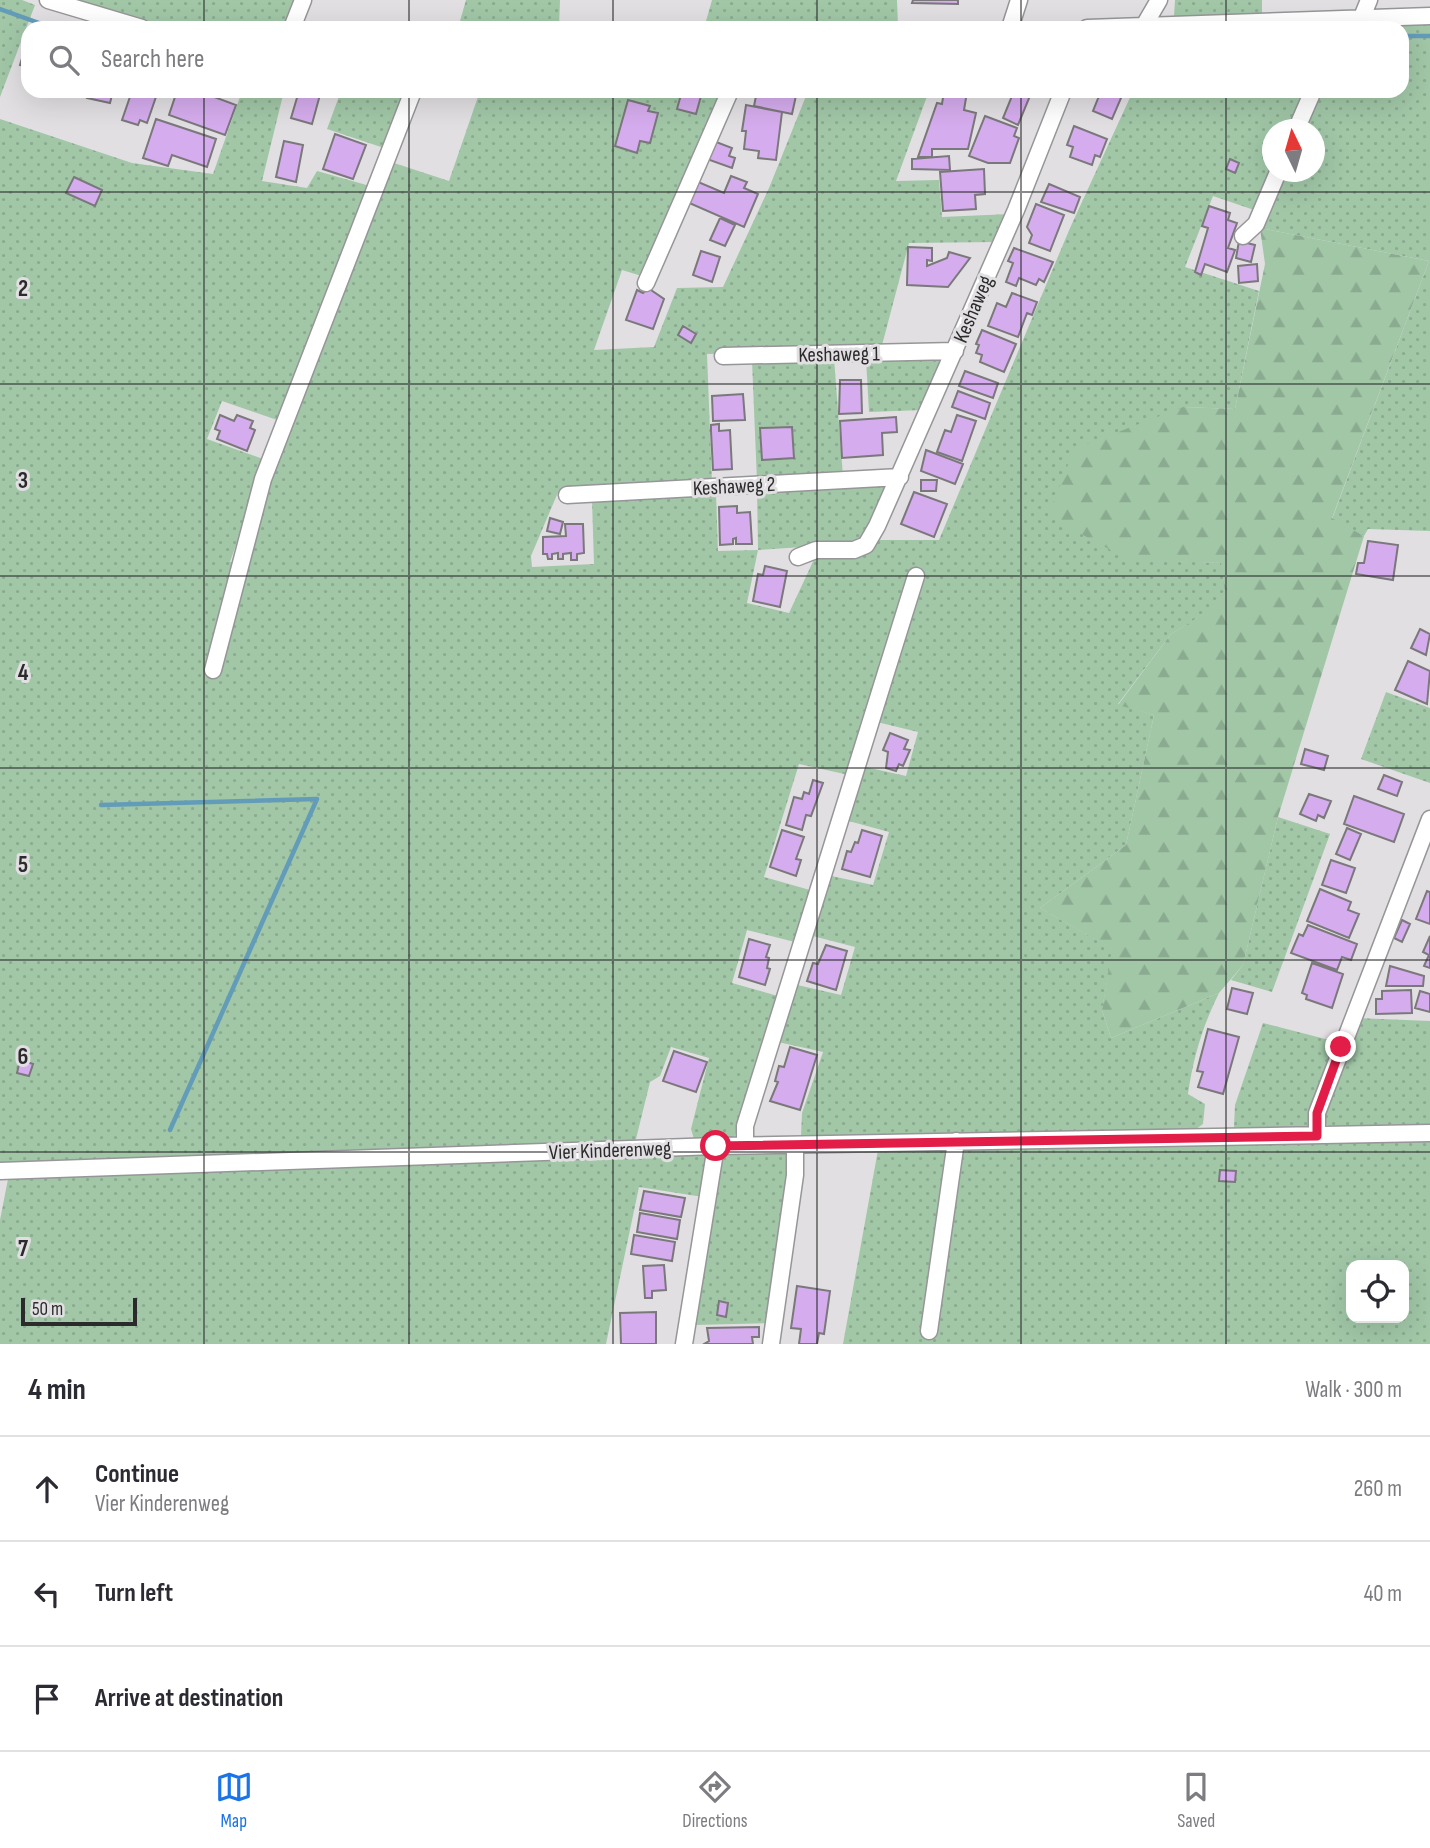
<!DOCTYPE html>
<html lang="en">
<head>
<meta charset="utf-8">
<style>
  body { margin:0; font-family:"Sofia Sans Condensed",sans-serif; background:#f7f7f7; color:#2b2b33 }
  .controls { position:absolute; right:21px; bottom:21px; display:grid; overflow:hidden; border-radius:14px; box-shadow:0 7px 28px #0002 }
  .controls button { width:63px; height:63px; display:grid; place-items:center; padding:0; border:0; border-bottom:2px solid #e1e1e2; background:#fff; color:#2b2b33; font:35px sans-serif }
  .compass { position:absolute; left:1262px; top:119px; width:63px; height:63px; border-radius:50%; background:#fff; box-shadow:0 7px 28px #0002; rotate:355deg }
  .scale { position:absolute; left:21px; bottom:18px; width:116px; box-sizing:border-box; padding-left:7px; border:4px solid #2c2b2c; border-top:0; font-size:19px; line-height:24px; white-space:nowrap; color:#2c2b2c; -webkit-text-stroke:5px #e1dfe2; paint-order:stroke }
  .stop { position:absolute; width:21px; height:21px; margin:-16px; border:5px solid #e11d48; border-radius:50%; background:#fff }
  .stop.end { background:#e11d48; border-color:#fff; box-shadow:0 2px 7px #0008 }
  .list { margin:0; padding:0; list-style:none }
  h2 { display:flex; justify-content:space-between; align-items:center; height:91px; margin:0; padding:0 28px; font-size:30px }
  h2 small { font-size:23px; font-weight:400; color:#7c7c81 }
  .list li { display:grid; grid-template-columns:46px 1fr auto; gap:21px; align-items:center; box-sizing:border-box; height:105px; padding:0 28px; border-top:2px solid #e1e1e2 }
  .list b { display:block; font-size:26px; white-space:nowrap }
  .list p { margin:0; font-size:23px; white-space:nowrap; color:#7c7c81 }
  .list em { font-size:23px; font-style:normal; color:#7c7c81 }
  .icon { flex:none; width:38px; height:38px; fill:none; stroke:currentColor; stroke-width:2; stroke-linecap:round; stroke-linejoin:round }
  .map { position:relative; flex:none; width:1430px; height:1344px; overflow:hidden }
  .search { position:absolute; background:#fff; box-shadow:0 7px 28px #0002; left:21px; right:21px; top:21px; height:77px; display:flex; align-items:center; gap:18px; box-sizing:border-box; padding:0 24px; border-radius:21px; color:#7c7c81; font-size:26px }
  .sheet { height:406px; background:#fff }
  nav { display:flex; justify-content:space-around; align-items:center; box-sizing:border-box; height:98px; border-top:2px solid #e1e1e2; background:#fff; font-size:19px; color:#7c7c81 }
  nav a { display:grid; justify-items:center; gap:4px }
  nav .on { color:#1a73e8 }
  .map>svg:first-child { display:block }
</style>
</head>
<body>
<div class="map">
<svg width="1430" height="1344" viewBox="0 0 1430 1344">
  <defs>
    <pattern id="grass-dots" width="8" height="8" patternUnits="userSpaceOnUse" patternTransform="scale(1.75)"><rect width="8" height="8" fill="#a1c7a7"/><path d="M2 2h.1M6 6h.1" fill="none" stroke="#8bab90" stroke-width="1.8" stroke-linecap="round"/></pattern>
    <pattern id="forest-firs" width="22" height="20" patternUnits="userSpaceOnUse" patternTransform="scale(1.75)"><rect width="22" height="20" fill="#a1c7a7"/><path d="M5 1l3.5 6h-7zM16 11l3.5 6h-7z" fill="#8bab90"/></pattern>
  </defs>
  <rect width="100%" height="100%" fill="#e1dfe2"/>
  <path fill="url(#grass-dots)" fill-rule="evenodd" d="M0,0h22l13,5 -35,92z
    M67,0h229l-6,28h-125z
    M466,0h94l-1,28h-101z
    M712,0h185l1,25 -194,3z
    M1175,0h87v15l-88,2z
    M1430,23v508l-62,-2 -4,7 -32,-17 97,-258 -169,-33 25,-56h29v-42l-11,-1 16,-38h83v-63h-60z
    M242,91h42l-22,90 45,7 10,-17 53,15 -90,235 -58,-20 -15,38 59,21 -36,102h9l152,-400 58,19 31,-90h244l-79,186 -23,-7 -28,80 60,-3 23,-59 46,-1 46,-99 39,-97h121l-33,90 43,-1 3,37 68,-3 -13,28 -88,1 -28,106 -174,5 5,128 -153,8 -28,66 1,11 62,-3 -2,-64 124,-7 2,58 40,-1 -1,-60 137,-8 -34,61 -102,7 -11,53 42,10 28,-60 58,-13h64l131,-312 63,-137h177l-17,38 -21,1v42l-15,39 -44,-15 -28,71 74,24 -24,118 -52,-2 -54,152 93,4 4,38 -55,33 -53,70 36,11 -28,130 -86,63 73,41 -11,61 9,28 108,-45c-16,32 -26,65 -31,101l17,10 -2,20 -7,5 -395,7 1,-23 21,-61 -45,-10 15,-58 48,11 14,-48 -46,-12 18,-60 46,10 16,-53 -44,-12 16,-54 45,10 12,-44 -41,-10 -28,53 -50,-11 -35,113 46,13 -15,52 -48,-12 -15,53 46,13 -43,140 -6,3h-35l-3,-10 18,-71 -38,-11 -11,29 -10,6 -15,61 -635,22v-1046l132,44 81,11z
    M341,91h69l-23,58 -60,-20z
    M948,355l-25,55 -54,2 -3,-53z
    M834,358l9,119 -86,4 -5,-120z
    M1386,692l44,16v75l-69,-24z
    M1278,817l52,17 -58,158 -41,-12 12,-15z
    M1357,1018l73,3v103l-101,2 -5,-3v-14z
    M1263,1023l74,19 -26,85h-77l1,-22z
    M1430,1139v205h-587l35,-194zM1351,1265h53v53h-53z
    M789,1151l-18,172 -77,2 27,-170z
    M706,1155l4,6 -7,36 -64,-10 -33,157h-606v-124l8,-41z"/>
  <path fill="url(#forest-firs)" d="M1260,228l169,33 -97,257 32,18 -86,281 -35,148 -24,28 -108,45 -9,-28 10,-61 -72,-41 86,-63 28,-130 -36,-10 53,-71 55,-34 -5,-37 -92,-3 -81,-44 26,-67 109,-42 52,2 30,-145z"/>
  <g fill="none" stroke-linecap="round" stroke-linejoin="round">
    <path stroke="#639cb9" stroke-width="4.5" d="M0,9l53,19
      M1402,36h28
      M101,805l216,-6 -147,331"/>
  </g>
  <path fill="#d5aced" stroke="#7a787b" stroke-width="2" d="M913,0h45v4l-46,-1z
    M27,42h1v25l-8,-2z
    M89,91h24l-3,12 -23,-5z
    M132,91h26l-11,32 -7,-3 -2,5 -16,-5z
    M177,91h30l-1,3 30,11 -11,30 -56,-20z
    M299,91h22l-9,33 -21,-6z
    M682,91l19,5 -5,18 -19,-5z
    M757,91h40l-5,23 -38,-8z
    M944,91l23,1 -3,18 12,3 -8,36h-36v8h-14l19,-54 5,1z
    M1014,91h18l-14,34 -15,-7z
    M1101,91h23l-12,28 -19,-8z
    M628,100l22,6 -2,5 10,2 -8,30 -10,-2 -3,12 -22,-7z
    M746,105l36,7 -6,48 -18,-2 1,-7 -15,-2 2,-18h-4z
    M985,116l32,12 -3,8 5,2 -9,25h-22l-19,-7z
    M156,119l60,20 -9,28 -35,-12 -4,11 -25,-8z
    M1074,126l33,13 -7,18 -5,-2 -3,10 -22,-8 3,-10 -6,-2z
    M335,134l31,11 -13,34 -30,-10z
    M711,140l21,8 -3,8 6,2 -3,10 -28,-10z
    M284,141l19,4 -7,37 -20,-5z
    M949,156l1,14 -38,-1v-10z
    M1230,159l9,4 -4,10 -9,-4z
    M984,169l1,25 -10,1 1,14 -33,2 -3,-39z
    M731,176l16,6 -3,6 14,6 -14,33 -57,-25 9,-21 28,12z
    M74,177l28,13 -7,16 -29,-13z
    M1049,184l31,13 -6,16 -33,-11z
    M1036,204l28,11 -14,36 -21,-8 3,-8 -5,-8z
    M1209,206l21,7 -2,7 9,3 -9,25 7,2 -8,22 -22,-8 -4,11 -6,-3 13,-44 -6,-2z
    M720,218l15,7 -10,21 -15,-6z
    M1239,241l16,4 -4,17 -15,-4z
    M908,247l24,1v13l-5,-1v6l20,-8 2,-6 21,6 -22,29 -41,-2z
    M1014,248l39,14 -9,20 -5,-3 -3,6 -17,-7 -3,8 -10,-4 7,-19 -5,-2z
    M701,251l19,6 -8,25 -19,-7z
    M1257,264l1,17 -19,2 -1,-17z
    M648,288l16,11 -11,30 -27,-9 11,-30 6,3z
    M1012,293l25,9 -5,13 -5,-2 -9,24 -30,-11 9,-23 9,4z
    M683,326l13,8 -5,9 -13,-8z
    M982,330l34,14 -12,28 -24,-10 2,-7 -6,-2 3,-8 -3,-1z
    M965,371l33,12 -5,15 -34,-12z
    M840,380h21l1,33 -23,1z
    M958,391l32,12 -5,16 -33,-12z
    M743,394l2,26 -32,1 -1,-25z
    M220,415l14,6 3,-6 16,6 -3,7 5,2 -8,21 -30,-12 3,-8 -5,-2z
    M957,415l19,6 -14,40 -25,-9 8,-22 6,2z
    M896,417l1,15 -15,1 1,22 -41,3 -2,-37z
    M719,424v7l11,-1 2,39 -19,1 -2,-39v-6z
    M792,427l2,31 -32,2 -2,-32z
    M926,450l37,14 -8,20 -34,-13z
    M921,480h16l-1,11h-15z
    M914,492l33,12 -13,33 -33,-13z
    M737,506v7l13,-1 2,32h-16v-6l-3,1v5l-13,1 -1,-38z
    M550,518l13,4 -3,12 -13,-3z
    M565,524h18l1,29 -7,1v6h-6v-7l-8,1v5h-5v-6l-6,1v5h-4l-1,-5h-4v-17l23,-1z
    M1368,541l30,4 -5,35 -37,-6 2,-11h6z
    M765,566l22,5 -7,36 -27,-6 5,-27 5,1z
    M1420,629l10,5 -4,21 -15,-7z
    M1408,661l22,10 -3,33 -32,-14z
    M890,733l18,7 -4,9 6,1 -7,16 -4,-2 -3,7 -10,-3 2,-16 -5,-2z
    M1305,749l23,7 -4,14 -23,-6z
    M1384,775l18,7 -5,14 -19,-7z
    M813,780l10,3 -12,33 -5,-1 -4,15 -16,-5 8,-28 8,2 2,-7 5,2z
    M1309,794l22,7 -7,17 -6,-3 -2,6 -16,-7z
    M1354,796l50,18 -10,28 -50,-18z
    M1347,828l14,6 -11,26 -14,-6z
    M782,830l22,7 -8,22 5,1 -5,16 -26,-9z
    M862,830l20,6 -12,41 -28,-8 5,-18 4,1 4,-10 3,1z
    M1331,860l24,8 -9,25 -24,-8z
    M1320,889l31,13 -3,8 11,4 -10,24 -42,-17z
    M1427,891l3,1v32l-14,-5z
    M1402,920l8,4 -8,18 -8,-4z
    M1308,925l49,19 -6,16 -9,-3 -5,13 -46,-17 8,-19 4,2z
    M1430,936v32l-6,-2 5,-11 -6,-3z
    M749,939l21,6 -4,12 3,1 -2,10 3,1 -5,16 -26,-8z
    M826,945l21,6 -11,39 -29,-9 6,-18 5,1z
    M1312,963l31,11 -11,34 -26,-9 1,-4 -5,-2z
    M1390,966l34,10 -1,10h-37z
    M1232,988l21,5 -6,21 -20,-5z
    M1411,990l1,23 -36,1v-15h6v-8z
    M1420,991l10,3v18l-15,-4z
    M1208,1029l31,8 -16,57 -25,-7 5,-15 -6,-1z
    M790,1047l27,8 -17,55 -30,-9 8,-19 -3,-1 4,-15 5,1z
    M674,1051l33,11 -11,30 -33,-11z
    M20,1060l13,4 -4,12 -12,-3z
    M1220,1170l16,1 -1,11 -16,-1z
    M644,1191l41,7 -4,19 -41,-7z
    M640,1213l40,7 -3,19 -40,-7z
    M634,1235l41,7 -3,19 -41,-7z
    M664,1265l2,25 -14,1v7h-7l-2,-32z
    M797,1286l33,5 -6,43 -5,-1 -2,11h-18l2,-15 -10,-1z
    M719,1301l9,2 -2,14 -9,-2z
    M656,1312v32h-35l-1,-31z
    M759,1327v10h-7l1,7h-49l5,-3 -2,-13z"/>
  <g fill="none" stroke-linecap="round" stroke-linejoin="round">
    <defs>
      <path id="minor" d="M48,0l94,28
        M1362,17l7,-17
        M1145,24l14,-24
        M292,28l11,-28
        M1010,28l9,-28
        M1087,28l343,-12
        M1296,130l17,-39
        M1243,236l13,-12 22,-52
        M646,283l84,-192
        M723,356l232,-5
        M567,495l333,-18
        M798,557l18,-7h38l12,-5 11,-19 139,-316 47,-119
        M213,670l50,-191 150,-388
        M1317,1135v-22l113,-294
        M745,1145v-19l171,-550
        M0,1171l716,-25 714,-13
        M929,1331l27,-190
        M684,1344l32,-198
        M771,1344l24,-169v-30"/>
    </defs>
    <use href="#minor" stroke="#969598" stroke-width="19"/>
    <use href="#minor" stroke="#fff" stroke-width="16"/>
  </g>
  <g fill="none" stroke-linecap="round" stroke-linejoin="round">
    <path stroke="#e11d48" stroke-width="9" d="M716,1146l601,-10v-23l24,-66"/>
  </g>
  <path fill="none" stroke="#2c2b2c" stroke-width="2" stroke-opacity="0.55" d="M204,0v28M409,0v28M613,0v28M817,0v28M1021,0v28M1226,0v28M204,91v1253M409,91v1253M613,91v1253M817,91v1253M1021,91v1253M1226,91v1253M0,192h1430M0,384h1430M0,576h1430M0,768h1430M0,960h1430M0,1152h1430"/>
  <g text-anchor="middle" stroke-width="6" stroke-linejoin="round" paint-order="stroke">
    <g font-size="21" fill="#2c2b2c" stroke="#e1dfe2">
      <text transform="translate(973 309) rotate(-67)" y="7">Keshaweg</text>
      <text transform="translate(839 354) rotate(-1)" y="7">Keshaweg 1</text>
      <text transform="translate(734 486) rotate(-3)" y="7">Keshaweg 2</text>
      <text transform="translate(610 1150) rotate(-2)" y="7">Vier Kinderenweg</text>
    </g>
  </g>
  <g font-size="23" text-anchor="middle" font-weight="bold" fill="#2c2b2c" stroke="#e1dfe2" stroke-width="6" stroke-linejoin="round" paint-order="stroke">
    <text x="23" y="296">2</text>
    <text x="23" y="488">3</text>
    <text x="23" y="680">4</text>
    <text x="23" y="872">5</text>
    <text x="23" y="1064">6</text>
    <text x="23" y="1256">7</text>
  </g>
</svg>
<div class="controls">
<button><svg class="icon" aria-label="locate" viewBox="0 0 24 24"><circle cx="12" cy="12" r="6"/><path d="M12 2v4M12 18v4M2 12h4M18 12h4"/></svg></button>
</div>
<svg class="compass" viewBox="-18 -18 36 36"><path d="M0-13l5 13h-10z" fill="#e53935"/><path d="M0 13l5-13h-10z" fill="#7c7c81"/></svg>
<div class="scale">50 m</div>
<div class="stop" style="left:716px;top:1146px"></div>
<div class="stop end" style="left:1341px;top:1047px"></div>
<div class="search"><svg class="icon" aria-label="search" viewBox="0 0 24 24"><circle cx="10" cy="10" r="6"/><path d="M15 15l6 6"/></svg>Search here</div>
</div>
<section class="sheet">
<h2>4 min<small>Walk · 300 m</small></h2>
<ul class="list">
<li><svg class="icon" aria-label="ahead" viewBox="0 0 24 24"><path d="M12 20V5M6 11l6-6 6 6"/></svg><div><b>Continue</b><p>Vier Kinderenweg</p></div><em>260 m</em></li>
<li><svg class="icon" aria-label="left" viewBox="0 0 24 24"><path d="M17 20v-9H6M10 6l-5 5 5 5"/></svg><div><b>Turn left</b></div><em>40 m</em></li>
<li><svg class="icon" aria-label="arrive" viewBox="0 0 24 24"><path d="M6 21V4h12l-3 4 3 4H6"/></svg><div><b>Arrive at destination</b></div></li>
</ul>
</section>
<nav>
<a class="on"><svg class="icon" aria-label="map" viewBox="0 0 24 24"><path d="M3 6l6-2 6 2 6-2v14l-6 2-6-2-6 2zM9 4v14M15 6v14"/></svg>Map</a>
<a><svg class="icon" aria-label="directions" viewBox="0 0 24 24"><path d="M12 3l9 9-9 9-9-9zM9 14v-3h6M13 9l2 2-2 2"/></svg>Directions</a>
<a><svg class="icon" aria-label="saved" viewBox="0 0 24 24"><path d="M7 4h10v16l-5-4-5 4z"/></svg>Saved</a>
</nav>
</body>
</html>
